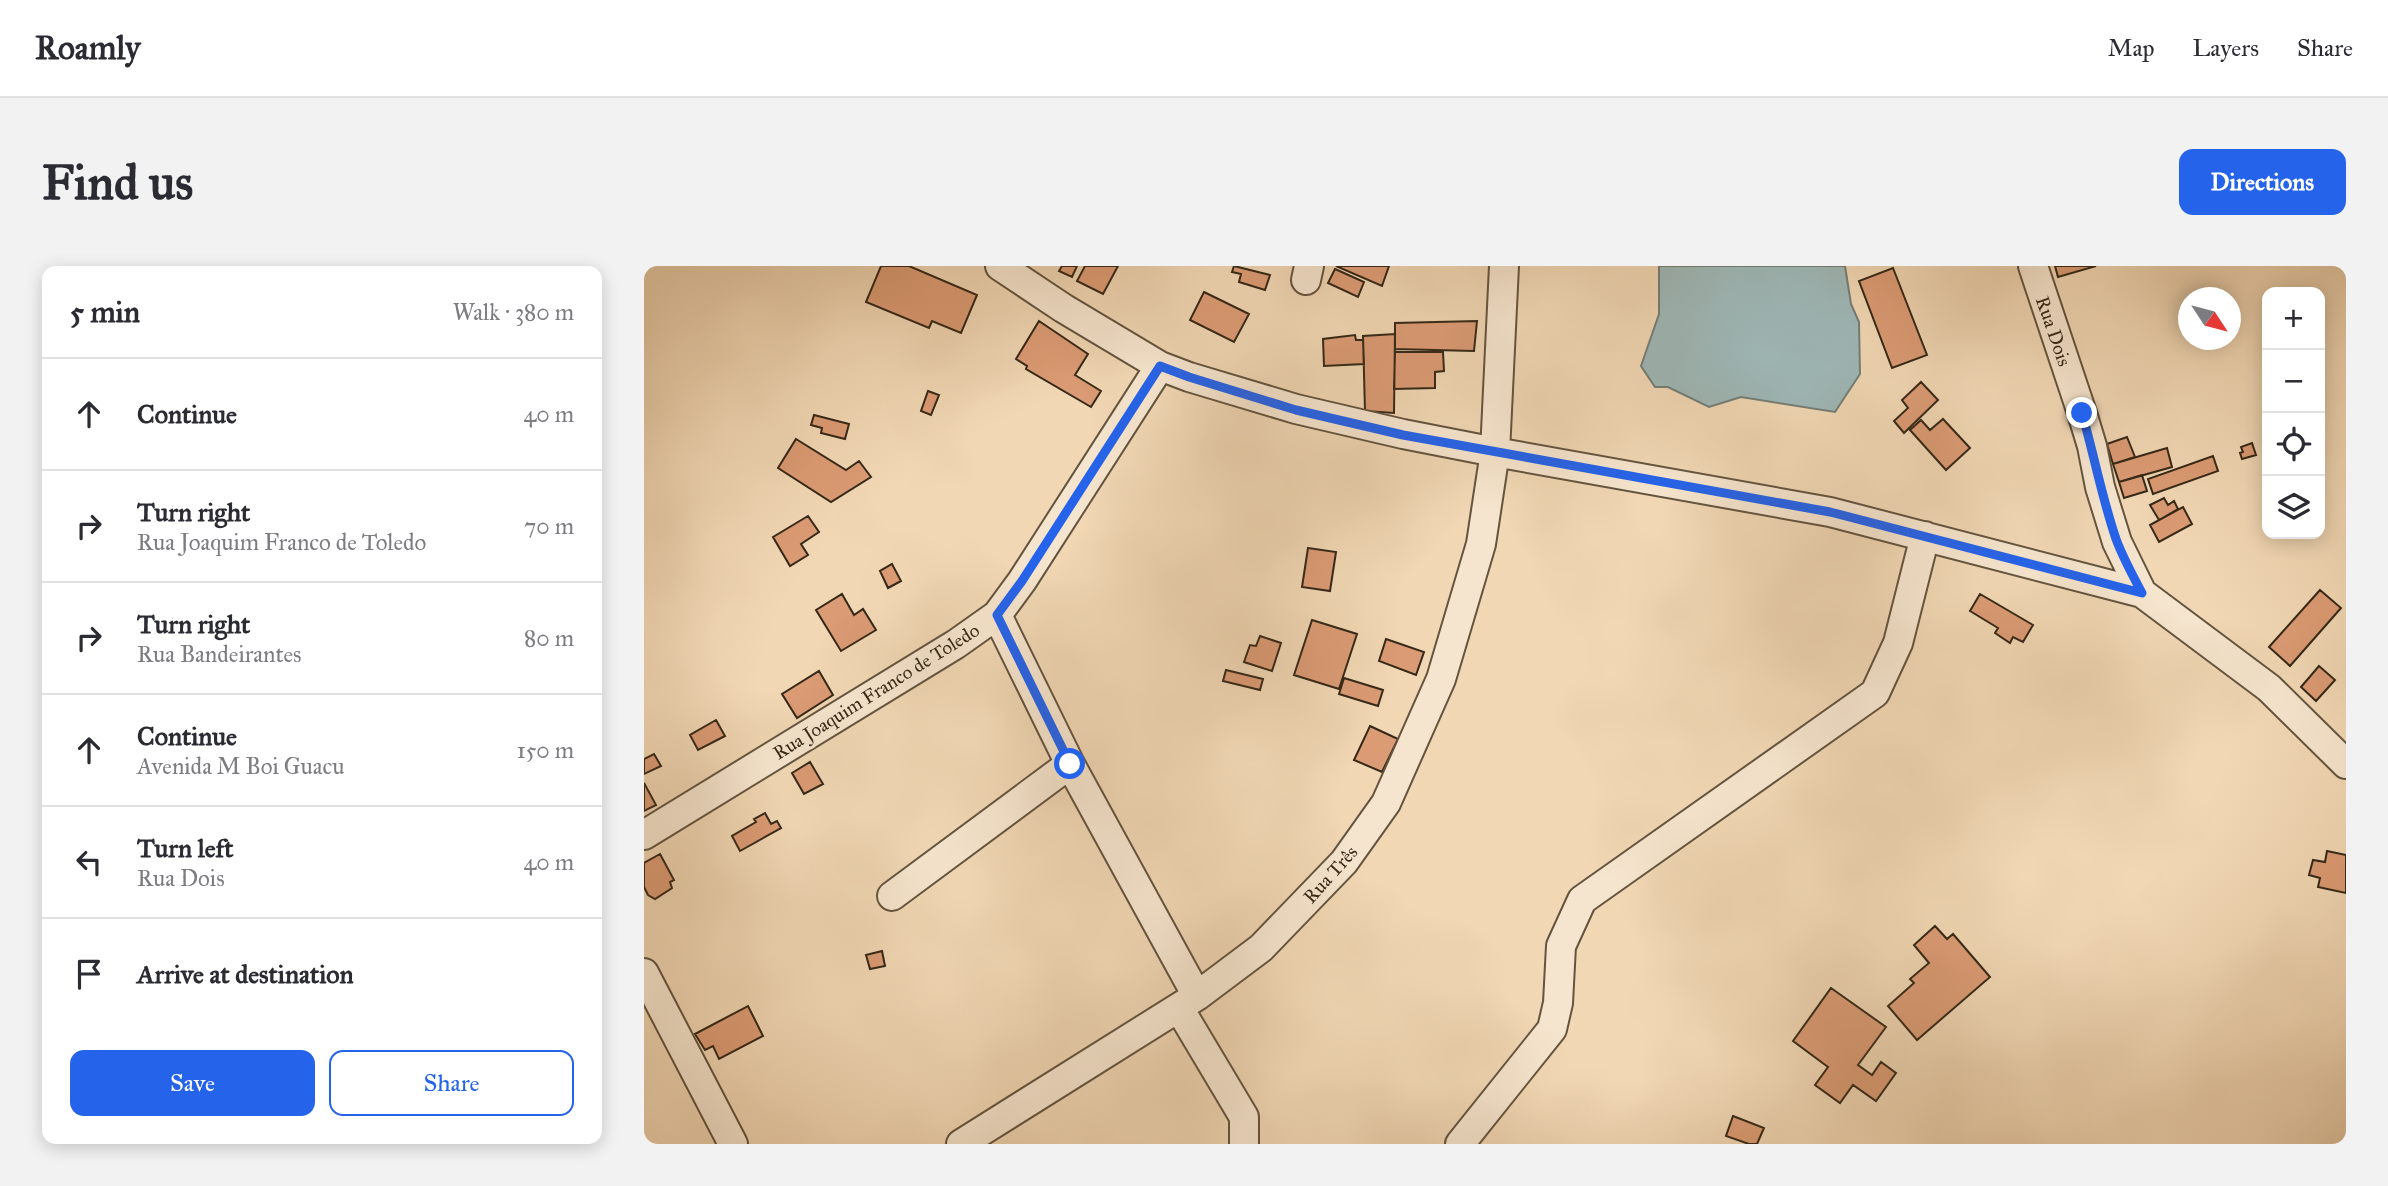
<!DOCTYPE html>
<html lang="en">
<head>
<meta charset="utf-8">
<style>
  body { margin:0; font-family:"IM FELL Great Primer",serif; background:#f2f2f3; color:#2b2b33 }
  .controls { position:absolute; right:21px; top:21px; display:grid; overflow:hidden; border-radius:14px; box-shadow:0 4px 18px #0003 }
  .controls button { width:63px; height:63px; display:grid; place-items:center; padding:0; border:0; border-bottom:2px solid #e1e1e2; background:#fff; color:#2b2b33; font:35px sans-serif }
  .compass { position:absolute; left:1534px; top:21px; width:63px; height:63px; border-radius:50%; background:#fff; box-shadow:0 4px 18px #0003; rotate:126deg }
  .stop { position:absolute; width:21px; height:21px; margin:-16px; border:5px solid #2563eb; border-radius:50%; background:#fff }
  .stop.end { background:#2563eb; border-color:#fff; box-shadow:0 2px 7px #0008 }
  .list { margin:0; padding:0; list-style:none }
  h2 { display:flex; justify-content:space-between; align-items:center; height:91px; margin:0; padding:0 28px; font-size:30px }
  h2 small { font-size:23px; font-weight:400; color:#7c7c81 }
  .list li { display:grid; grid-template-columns:46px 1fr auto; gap:21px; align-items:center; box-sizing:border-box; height:112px; padding:0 28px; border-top:2px solid #e1e1e2 }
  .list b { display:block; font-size:26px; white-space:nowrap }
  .list p { margin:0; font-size:23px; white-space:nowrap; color:#7c7c81 }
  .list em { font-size:23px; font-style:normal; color:#7c7c81 }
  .actions { display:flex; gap:14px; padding:21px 28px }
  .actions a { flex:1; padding:16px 0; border:2px solid #2563eb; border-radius:14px; text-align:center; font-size:24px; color:#2563eb }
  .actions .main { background:#2563eb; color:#fff }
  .icon { flex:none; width:38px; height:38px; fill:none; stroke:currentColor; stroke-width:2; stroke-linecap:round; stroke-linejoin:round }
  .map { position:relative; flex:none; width:1702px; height:878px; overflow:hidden; border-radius:14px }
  header { display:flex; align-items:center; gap:42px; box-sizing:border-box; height:98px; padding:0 35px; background:#fff; border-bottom:2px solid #e1e1e2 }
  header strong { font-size:33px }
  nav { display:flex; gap:38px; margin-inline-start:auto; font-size:24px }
  .intro { display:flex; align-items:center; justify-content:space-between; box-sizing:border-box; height:168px; padding:0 42px }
  h1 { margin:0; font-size:49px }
  .button { padding:18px 32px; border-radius:14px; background:#2563eb; color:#fff; font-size:24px; font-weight:700 }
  main { display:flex; gap:42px; padding:0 42px }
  aside { flex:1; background:#fff; border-radius:14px; box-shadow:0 4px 18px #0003 }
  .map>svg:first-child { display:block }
</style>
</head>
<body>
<header>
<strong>Roamly</strong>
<nav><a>Map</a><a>Layers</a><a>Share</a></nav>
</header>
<div class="intro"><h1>Find us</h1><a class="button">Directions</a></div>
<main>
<aside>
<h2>5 min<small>Walk · 380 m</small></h2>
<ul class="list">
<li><svg class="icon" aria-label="ahead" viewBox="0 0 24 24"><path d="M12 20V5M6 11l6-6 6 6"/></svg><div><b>Continue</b></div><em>40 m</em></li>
<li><svg class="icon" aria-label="right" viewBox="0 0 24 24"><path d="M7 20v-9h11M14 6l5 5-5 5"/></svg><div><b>Turn right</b><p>Rua Joaquim Franco de Toledo</p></div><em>70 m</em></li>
<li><svg class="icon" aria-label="right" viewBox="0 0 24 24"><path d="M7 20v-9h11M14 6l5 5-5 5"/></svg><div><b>Turn right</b><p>Rua Bandeirantes</p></div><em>80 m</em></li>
<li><svg class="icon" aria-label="ahead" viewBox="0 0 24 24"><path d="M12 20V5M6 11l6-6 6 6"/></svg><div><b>Continue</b><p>Avenida M Boi Guacu</p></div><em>150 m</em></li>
<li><svg class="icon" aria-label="left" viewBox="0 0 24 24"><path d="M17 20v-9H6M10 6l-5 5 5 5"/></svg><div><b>Turn left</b><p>Rua Dois</p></div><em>40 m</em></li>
<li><svg class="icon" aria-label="arrive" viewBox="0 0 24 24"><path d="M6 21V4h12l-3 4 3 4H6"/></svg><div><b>Arrive at destination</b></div></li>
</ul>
<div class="actions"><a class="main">Save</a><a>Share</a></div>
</aside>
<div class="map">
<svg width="1702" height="878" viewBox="0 0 1702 878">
  <rect width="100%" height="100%" fill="#f1d7b4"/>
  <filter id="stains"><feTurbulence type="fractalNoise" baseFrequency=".00286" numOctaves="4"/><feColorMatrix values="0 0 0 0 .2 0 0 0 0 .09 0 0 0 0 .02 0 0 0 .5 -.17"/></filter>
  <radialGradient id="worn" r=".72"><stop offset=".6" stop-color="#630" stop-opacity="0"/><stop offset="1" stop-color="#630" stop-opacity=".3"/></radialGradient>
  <path fill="#9eb7b6" stroke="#747e77" stroke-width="2" d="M1015,0h186l6,38 8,18 1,52 -25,38 -94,-15 -32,10 -41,-20h-13l-14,-21 18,-52z"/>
  <path fill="#db9b74" stroke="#352818" stroke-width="2" d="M237,0h28l68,29 -16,38 -29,-12 -3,7 -63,-26z
    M418,0h15l-5,11 -13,-6z
    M441,0h33l-15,28 -26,-13z
    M590,0l36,9 -5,15 -26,-8 2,-8 -9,-2z
    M692,0h53l-7,20z
    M1411,0h41l-38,11z
    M1249,2l34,87 -35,13 -33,-87z
    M691,3l29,13 -6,15 -30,-14z
    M560,26l45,22 -15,28 -44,-22z
    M395,55l49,33 -13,21 26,16 -10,16 -65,-38 1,-3 -11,-7z
    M833,55l-3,30 -79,-2v-26z
    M751,68l-1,79 -29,-2 -2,-75z
    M711,69l1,5h7l1,24 -40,2 -1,-27z
    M751,86h48l1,19 -9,1v16l-41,1z
    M1277,116l17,18 -34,33 -10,-12 14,-13 -6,-8z
    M284,125l11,4 -8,20 -10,-4z
    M170,149l35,9 -4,15 -24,-6 1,-5 -11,-3z
    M1299,153l27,29 -24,22 -36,-40 11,-10 9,10z
    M1483,171l8,20 -22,7 -6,-20z
    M152,173l50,31 13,-9 12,16 -40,25 -53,-34z
    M1608,177l4,12 -14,4 -2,-6 3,-1 -2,-5z
    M1523,182l5,19 -53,15 -6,-18z
    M1569,190l5,15 -65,23 -5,-15z
    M1498,209l5,16 -23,7 -5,-16z
    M1520,232l4,7 6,-4 4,8 -19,11 -9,-15z
    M1539,241l9,17 -33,18 -9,-17z
    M164,250l11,16 -18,12 7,11 -18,11 -17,-29z
    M664,282l28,4 -6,39 -28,-4z
    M248,298l9,17 -13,7 -8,-17z
    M1676,324l21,18 -51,58 -21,-19z
    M198,328l12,21 9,-6 13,21 -35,21 -25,-41z
    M1336,328l53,31 -10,17 -10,-5 -3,6 -15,-10 3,-5 -28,-17z
    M668,354l45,14 -18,55 -45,-14z
    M616,370l21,7 -9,28 -28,-9 6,-17 6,1z
    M742,373l38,13 -8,23 -37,-14z
    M1675,400l16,14 -19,21 -15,-14z
    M582,404l37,9 -3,11 -37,-9z
    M175,405l14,24 -36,23 -15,-24z
    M700,412l39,12 -5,16 -39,-12z
    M72,454l9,16 -27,14 -8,-15z
    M726,460l28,13 -16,33 -28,-12z
    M10,488l7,12 -17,8v-15z
    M166,496l13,22 -19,10 -12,-21z
    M0,517l12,22 -12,6z
    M121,547l6,11 6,-3 4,7 -41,23 -8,-15 24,-14 -2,-3z
    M1683,585l19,4v38l-28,-6 2,-9 -11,-3 4,-15 12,2z
    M16,588l14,26 -4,2 2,6 -17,11 -7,-4 -4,-8v-24z
    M1291,660l12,13 6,-5 37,43 -73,63 -29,-34 26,-23 -4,-4 19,-16 -15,-18z
    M238,685l3,15 -15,3 -4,-14z
    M1187,722l55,39 -28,38 14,10 9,-13 15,11 -20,28 -23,-16 -13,18 -25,-18 13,-18 -35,-26z
    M104,740l15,30 -44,23 -6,-13 -8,4 -10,-16z
    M1089,850l31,12 -7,16h-8l-23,-8z"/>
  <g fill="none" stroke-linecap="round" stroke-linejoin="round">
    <defs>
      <path id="street" d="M860,0l-9,186 335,60 312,81 127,95 77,76
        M1389,0l49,147 10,33 8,41 17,55 25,51
        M662,14l3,-14
        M353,349l73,149 127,232
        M0,569l312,-191 41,-29 25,-34 138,-215
        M248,630l178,-132
        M0,707l89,171
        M535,742l65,109v27
        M317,878l236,-148 64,-48 83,-86 42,-59 55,-124 40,-135 14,-92 -92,-18 -107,-25 -107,-32 -29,-11 -97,-58 -63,-42
        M816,878l92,-115 6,-26 3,-57 21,-46 293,-207 23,-50 27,-107"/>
    </defs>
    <use href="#street" stroke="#64543f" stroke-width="32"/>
    <use href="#street" stroke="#f6e5ce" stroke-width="28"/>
  </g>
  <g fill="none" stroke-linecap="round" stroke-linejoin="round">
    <path stroke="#2563eb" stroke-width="9" d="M426,498l-73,-149 25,-34 138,-215 29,11 107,33 107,25 427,77 312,81c-9,-17 -19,-35 -26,-54 -14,-41 -22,-84 -34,-126"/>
  </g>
  <g text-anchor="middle" stroke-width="6" stroke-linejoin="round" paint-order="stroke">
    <g font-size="19" fill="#352818" stroke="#f6e5ce">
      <text transform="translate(1410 65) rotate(71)" y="7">Rua Dois</text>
      <text transform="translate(232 425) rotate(-32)" y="7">Rua Joaquim Franco de Toledo</text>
      <text transform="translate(686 608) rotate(-48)" y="7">Rua Três</text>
    </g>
  </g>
  <rect width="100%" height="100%" filter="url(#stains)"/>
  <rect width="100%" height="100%" fill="url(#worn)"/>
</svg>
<div class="controls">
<button>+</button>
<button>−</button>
<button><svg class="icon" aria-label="locate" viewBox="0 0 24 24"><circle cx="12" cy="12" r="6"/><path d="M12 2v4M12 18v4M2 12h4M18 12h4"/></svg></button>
<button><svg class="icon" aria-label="layers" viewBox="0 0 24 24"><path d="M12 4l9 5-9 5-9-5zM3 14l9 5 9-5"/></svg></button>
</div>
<svg class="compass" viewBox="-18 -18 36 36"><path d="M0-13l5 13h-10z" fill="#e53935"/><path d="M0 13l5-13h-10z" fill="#7c7c81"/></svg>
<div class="stop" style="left:426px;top:498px"></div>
<div class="stop end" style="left:1438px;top:147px"></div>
</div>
</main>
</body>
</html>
